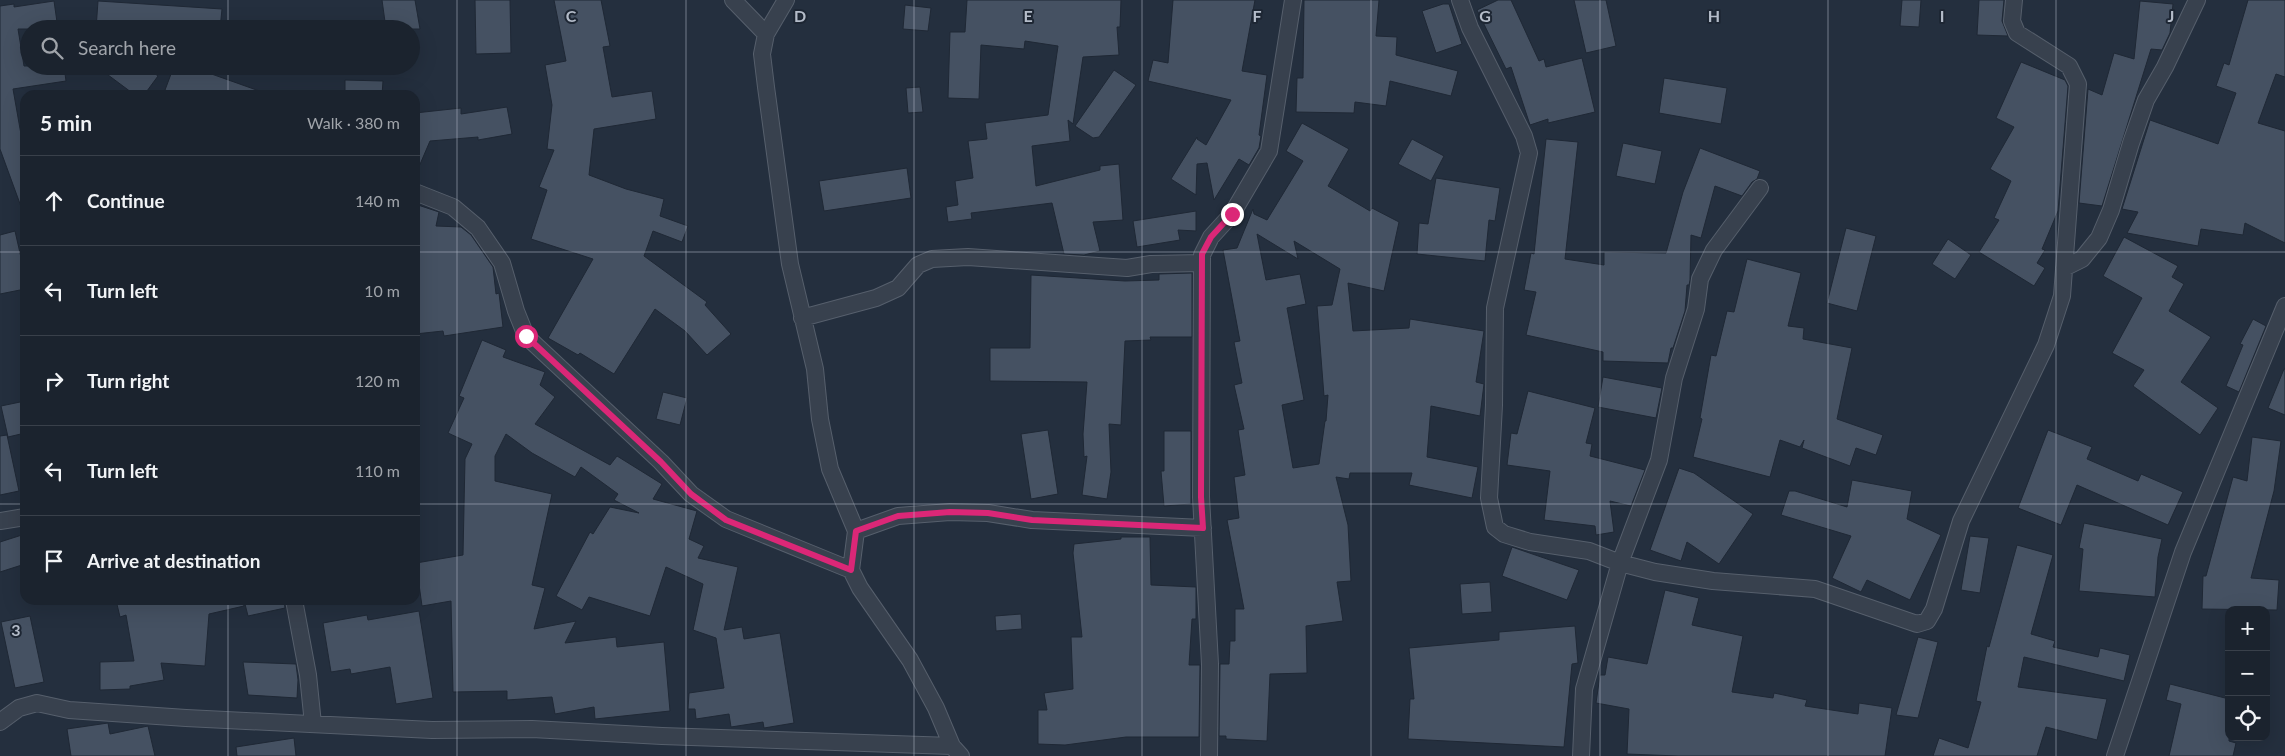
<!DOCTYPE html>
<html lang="en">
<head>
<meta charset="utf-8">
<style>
  body { margin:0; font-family:Lato,sans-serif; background:#282f3a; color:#f1f3f6 }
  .controls { position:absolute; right:15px; bottom:15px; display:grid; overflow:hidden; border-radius:10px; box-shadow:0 5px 20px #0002 }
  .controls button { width:45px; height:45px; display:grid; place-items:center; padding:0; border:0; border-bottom:1px solid #39404a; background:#1b232e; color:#f1f3f6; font:25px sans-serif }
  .stop { position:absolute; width:15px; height:15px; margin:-11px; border:4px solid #db2777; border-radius:50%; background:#fff }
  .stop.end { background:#db2777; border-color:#fff; box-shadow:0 1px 5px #0008 }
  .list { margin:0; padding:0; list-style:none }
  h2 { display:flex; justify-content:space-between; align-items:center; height:65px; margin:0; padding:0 20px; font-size:21px }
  h2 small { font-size:16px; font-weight:400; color:#a0a4aa }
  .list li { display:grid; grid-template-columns:32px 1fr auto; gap:15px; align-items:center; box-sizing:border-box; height:90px; padding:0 20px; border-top:1px solid #39404a }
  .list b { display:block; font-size:19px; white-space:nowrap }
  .list em { font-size:16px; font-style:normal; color:#a0a4aa }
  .icon { flex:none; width:28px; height:28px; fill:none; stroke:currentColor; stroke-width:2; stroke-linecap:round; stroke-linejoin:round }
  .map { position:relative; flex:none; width:2285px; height:756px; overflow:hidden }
  .search { position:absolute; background:#1b232e; box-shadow:0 5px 20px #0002; left:20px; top:20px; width:400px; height:55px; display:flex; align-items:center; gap:12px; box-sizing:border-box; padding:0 18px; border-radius:28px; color:#a0a4aa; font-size:19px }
  .panel { position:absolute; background:#1b232e; box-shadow:0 5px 20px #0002; left:20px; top:90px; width:400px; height:515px; border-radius:15px }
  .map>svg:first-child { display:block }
</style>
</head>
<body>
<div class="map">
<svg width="2285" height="756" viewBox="0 0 2285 756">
  <rect width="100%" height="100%" fill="#242f3e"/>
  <path fill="#455162" stroke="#1f2835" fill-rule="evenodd" d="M382,0h33l5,29h-34z
    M475,0h35l1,53 -35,1z
    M554,0h47l9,46 -7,1 9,50 40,-6 4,28 -62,10 -5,46 37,14 38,10 -4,17 28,10 -6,16 -29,-11 -9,25 63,46 -2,3 26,29 -24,21 -22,-24 -30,-22 -41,65 -34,-21 -2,2 -30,-17 45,-79 -62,-20 16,-49 -8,-3 15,-37 -7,-1 5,-44 -7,-40 21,-4z
    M967,0h154l-1,27h-3l2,28 -36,2 -10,67 -5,-4 2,21 -38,5 4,40 64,-16v-4l19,-2 4,56 -30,2 7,29 -16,4 -20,-1 -12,-51 -81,10 1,6 -24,3 -2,-15 12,-2 -3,-24 18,-3 -5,-37 19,-2 -2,-16 63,-8 10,-69 -33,-5 -1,8 -43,-4 -2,54 -31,-1 2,-66h15z
    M1173,0h82l-13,71 25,4 -8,60 2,1 -2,12 -10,17 -10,-6 -25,41 -7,-37 -10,1 -1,31 -25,-16 26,-42v2l9,6 25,-45 -83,-19 5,-21 15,3z
    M1304,0h75l-3,36 21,1 -1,18 62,16 -7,25 -61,-15 -4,25 -31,-4 -1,11 -58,-1 1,-34h6z
    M1498,0h13l28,61 5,-2 2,8 36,-9 13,54 -47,11v-4l-18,6 -19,-58 -5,2 -29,-59z
    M1574,0h32l10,46 -30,7z
    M1902,0h19l-2,27 -19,-1z
    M1979,0h25l-2,21 6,15 -31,-1z
    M2248,0h37v77l-9,-3 -18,49 27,8v112l-40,-20 -2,12 -42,-6 -3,17 -71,-13 11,-21 -16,-3 28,-89 68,24 18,-51 -20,-7 8,-23 5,2z
    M54,1l4,28h-40l6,37h40l2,15 -53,8 9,51 3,-1v73h-2l-23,-63v-143l14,-2v3z
    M98,1l124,8 -2,20h-124z
    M2140,1l33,3 -3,29 -8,17 -11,-1 -49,157 -23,-3 9,-114 14,6 12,-42 20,6z
    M1443,4h6l13,40 -26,9 -14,-42z
    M905,5l26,3 -3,23 -25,-2z
    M2021,62l44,18 3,6 -10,125 -16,38 3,1 -8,13 8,5 -11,18 -55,-34 20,-32 -5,-2 17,-37 -21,-12 24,-42 -18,-9z
    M96,66h49l13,10 -14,19h-9z
    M174,66h15l76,27 -1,2h-86l-13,-5z
    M1114,70l22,15 -37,52 -6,1 -18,-12z
    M1664,78l63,10 -6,36 -62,-11z
    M345,80l38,1 -1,14h-37z
    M920,87l3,25 -15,1 -2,-25z
    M507,107l5,27 -34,6v-3l-48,4 -15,35v-63l46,-5v6z
    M1302,123l47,26 -21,37 42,25 2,-3 27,14 -15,69 -36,-8 5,48 56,-3 1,-9 74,12 -8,51 8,2 -4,32 -49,-10 -4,51 51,10 -6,31 -63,-13 3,-12h-62l-1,6 -13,-2 12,48 3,56 -14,1 6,39 -37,5 1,47 -37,1 -3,67 -41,-2v-3h-7l1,-72h9l1,-23h5v-32h9l-17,-89 12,-2 -5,-41 11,-2 -7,-45 6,-1 -10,-44 8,-2 -8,-41 6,-1 -17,-91 14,-2 16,-39 1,5 13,6 36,-59 -17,-10zM1257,234l41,25 -4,-18 46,28 -8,36 -15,1 7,90 4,-1 -2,26h-1l-6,43 -26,4 -11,-63 22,-5 -17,-92 19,-4 -6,-30 -34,6z
    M1412,139l32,17 -13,25 -33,-17z
    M1546,139l32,3 -13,117 39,6v-13l62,1 17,-61 17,-44 60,23 -3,8 -5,3 -10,14 -27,-10 -14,52 -10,-3 -1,45 -1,5h-2l-2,26 -12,37h-2l-3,15 -65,-2v-9l-77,-17 10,-43 -12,-2 7,-37 3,1z
    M1623,143l39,8 -7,33 -39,-8z
    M907,168l4,30 -87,13 -5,-30z
    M1436,178l64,10 -5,33 -6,-1 -4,41 -68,-7 2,-31 9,1z
    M415,204l24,8 -3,14 25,1 10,8 22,32 3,27 3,-1 4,34 -59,9 -1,-5 -28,3z
    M1196,211v20l-18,-1 2,10 -43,7 -4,-26z
    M1846,228l30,8 -19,75 -30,-8z
    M15,231l10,44v14l-25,5v-59z
    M2124,237l54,29 -6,11 12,7 -15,27 42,26 -30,45 37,26 -18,27 -67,-49 11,-16 -32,-17 30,-55 -39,-22z
    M1948,239l23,16 -16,24 -23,-15z
    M1747,259l54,14 -13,53 16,2 -1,11 49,9 -15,71 46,16 -7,20 -20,-7 -6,18 -48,-18 2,-8 -4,7 -20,-7 -10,37 -77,-20 9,-38 -2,-1 11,-63 5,1 11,-45 7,1z
    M1192,273v64h-42l1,3 -26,1 -4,84 -12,-1 2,48 -4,27 -25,-4 5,-39 -3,1 -1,-23 4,-52 -97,-1v-33h40l1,-73 94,6 34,-1v-6z
    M2253,319l13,7 -27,66 -13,-6 17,-41 -3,-1z
    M482,340l24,10 -3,7 42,15 -5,13 15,12 -20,27 75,41 7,-9 45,28 -9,15 44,12 -8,28 15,7 -6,12 40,9 -14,63 18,-3 2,12 36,-6 14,90 -30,5 -1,-6 -32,5 -2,-13 -33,5 -1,-10h-7l1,-16 35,-5 -8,-50 -23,-8 10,-46 -37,-17 -16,49 -61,-19 -7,13 -26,-14 34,-64 3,2 17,-27 29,6 -25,-13 4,-6 -37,-27 -6,10 -43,-24 -26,-19 -11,22v25l57,13 -20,91 13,3 -11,41 42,-8 -11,22 51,-6 1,10 47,-5 6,69 -75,8 -1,-12 -39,7 -3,-17 -45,3v-9l-54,1 -2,-91 -29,5 -6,-43 47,-8 2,-96 7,-15 -24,-11 16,-35 -5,-2z
    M2284,369h1v46l-17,-7z
    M1603,377l59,11 -6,30 -58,-11z
    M1528,391l67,17 -9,35 6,1 -2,12 55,14 -14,36 -21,-5 4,31 -18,3 -1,-9 -51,-6 6,-49 -43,-6 4,-32 6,1z
    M663,392l24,6 -7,27 -24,-6z
    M25,401v32l-17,4 -7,-31z
    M1048,430l10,64 -27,5 -10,-65z
    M2048,430l44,17 -5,12 51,22 3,-7 42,18 -15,33 -91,-40 -16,40 -43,-17z
    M1164,431h27v73l-27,2 -3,-35h3z
    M7,435l12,56 -19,4v-59z
    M2252,437l29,4 -7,50 -23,87 28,2 -2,30 -75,-1 1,-33h3l27,-99 14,4z
    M1679,468l15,5 59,41 -34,50 -32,-22 -6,19 -31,-11z
    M1852,480l60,11 -5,28 34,16 -31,65 -43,-20 -6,12 -29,-14 19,-42 -70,-21 8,-24h6l52,16z
    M2084,523l78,16 -4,18 -3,40 -76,-6 4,-42 -4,-1z
    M25,534v30l-25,8v-30z
    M1970,536l19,2 -9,55 -19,-3z
    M1121,537h29l1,48 45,2v32h-4l-3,46h11l-1,72h-73l-61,8 -27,-1v-34h9l-3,-17 29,-4 -2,-52h11l-9,-84 1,-9 47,-5z
    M2017,545l36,10 -22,79 24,7 -2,6 45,10 2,-9 30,7 -6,26 -100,-24 -6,30 89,12 -10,41 -51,-13 -9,29h-104l6,-18 29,10 13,-46 -5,-1 11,-55 2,1z
    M1512,547l67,23 -12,30 -65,-24z
    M1490,582l2,30 -30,2 -2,-30z
    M1665,590l34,8 -7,27 51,11 -11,56 41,6 1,-5 33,7 -2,6 53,8 1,-11 33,5 -7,48h-207l-51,-2 2,-45 -33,-6 4,-28h5l3,-18 39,7z
    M116,600h127l1,6 -35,8 -4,52 -44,-3 3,17 -34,6v3l-30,1v-28l34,-1 -8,-46 -6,2z
    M244,600h40l1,8 -37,8z
    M419,611l14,87 -37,6 -6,-37 -39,7 -1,-5 -19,3 -8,-49 44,-8 1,5z
    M1021,614l1,15 -26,2 -1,-15z
    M30,616l14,66 -29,6 -14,-66z
    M1575,626l3,37 -6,1 -8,83 -156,-8 2,-40h4l-5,-51 90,-8v-8z
    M1918,637l20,5 -20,76 -22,-3z
    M243,662l53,2 2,16 -1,18 -49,-3z
    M2170,684l59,15v42l7,2 -3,13h-64l12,-52 -15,-4z
    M108,723l2,11 38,-8 7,30h-84l-4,-27z
    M294,738l2,18h-59l-1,-9z"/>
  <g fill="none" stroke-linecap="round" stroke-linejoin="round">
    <defs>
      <path id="minor" d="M733,0l33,34
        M786,0l-20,34 -4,20 4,33 24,177 25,105 5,50 10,50 26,62 -5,39 9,18 50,72 26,48 16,38 9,10
        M1460,0l10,28 54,108 5,17 -34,155 -1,97 -5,93 6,29 9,7 26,8 59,9 31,12 35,9 58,9 102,8 102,35 10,-3 7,-12 27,-88 85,-176 16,-49 16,-212 -9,-18 -52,-33 -5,-12 2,-21
        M415,192l38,15 25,21 24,35 14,48 10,25 135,126 30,32 35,25 125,51
        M2064,268l18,-9 17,-21 12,-28 20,-67 15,-43 19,-33 32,-67
        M802,318l74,-20 22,-10 20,-23 14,-6 36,-2 159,11 24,-4 51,-1
        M0,521l25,-4
        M856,531l42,-15 52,-4 38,1 44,7 171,8
        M294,600l14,75 5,49
        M0,722l19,-14 18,-5 32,7 117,8 246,12 100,-1 130,7 290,10
        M1209,756l1,-92 -9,-167 1,-242 9,-18 21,-23 37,-63 24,-151
        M1581,756l3,-67 36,-126 39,-103 15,-82 22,-69 4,-30 14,-29 46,-62
        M2115,756l68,-204 102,-246"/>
    </defs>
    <use href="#minor" stroke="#565f6c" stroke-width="18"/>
    <use href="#minor" stroke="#38414e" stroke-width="16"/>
  </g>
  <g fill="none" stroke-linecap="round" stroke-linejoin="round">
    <path stroke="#db2777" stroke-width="6" d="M526,336l135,126 30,32 35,26 125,50 5,-39 42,-15 52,-4 38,1 44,7 171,8 -2,-31 1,-243 9,-17 21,-23"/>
  </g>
  <path fill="none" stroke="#b4bcc9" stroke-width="1" stroke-opacity="0.55" d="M228,0v29M457,0v756M686,0v756M914,0v756M1142,0v756M1371,0v756M1600,0v756M1828,0v756M2056,0v756M228,66v29M0,252h25M415,252h1870M0,504h25M415,504h1870M228,600v156"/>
  <g font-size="16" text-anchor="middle" font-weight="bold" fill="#b4bcc9" stroke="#1d2633" stroke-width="4" stroke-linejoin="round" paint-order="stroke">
    <text x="571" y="22">C</text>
    <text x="800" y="22">D</text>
    <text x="1028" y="22">E</text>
    <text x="1257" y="22">F</text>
    <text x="1485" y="22">G</text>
    <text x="1714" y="22">H</text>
    <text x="1942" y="22">I</text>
    <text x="2171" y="22">J</text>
    <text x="16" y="636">3</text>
  </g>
</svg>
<div class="controls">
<button>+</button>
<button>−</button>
<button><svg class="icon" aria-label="locate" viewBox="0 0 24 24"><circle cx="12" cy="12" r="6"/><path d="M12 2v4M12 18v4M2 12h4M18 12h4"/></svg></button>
</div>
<div class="stop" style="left:526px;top:336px"></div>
<div class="stop end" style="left:1232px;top:214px"></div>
<div class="search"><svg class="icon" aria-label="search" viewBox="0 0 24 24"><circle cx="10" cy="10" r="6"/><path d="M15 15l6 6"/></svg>Search here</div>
<section class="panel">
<h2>5 min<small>Walk · 380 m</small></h2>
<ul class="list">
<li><svg class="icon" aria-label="ahead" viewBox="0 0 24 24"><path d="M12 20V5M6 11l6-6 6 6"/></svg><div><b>Continue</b></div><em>140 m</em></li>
<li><svg class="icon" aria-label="left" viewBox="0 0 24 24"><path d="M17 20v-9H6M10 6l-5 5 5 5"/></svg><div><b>Turn left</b></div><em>10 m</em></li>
<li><svg class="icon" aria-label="right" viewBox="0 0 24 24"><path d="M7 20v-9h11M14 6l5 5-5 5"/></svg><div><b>Turn right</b></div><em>120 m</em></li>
<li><svg class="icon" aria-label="left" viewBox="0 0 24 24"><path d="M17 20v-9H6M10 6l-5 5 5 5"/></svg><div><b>Turn left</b></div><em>110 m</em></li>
<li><svg class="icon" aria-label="arrive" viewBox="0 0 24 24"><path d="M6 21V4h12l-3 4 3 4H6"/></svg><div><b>Arrive at destination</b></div></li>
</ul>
</section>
</div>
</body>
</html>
